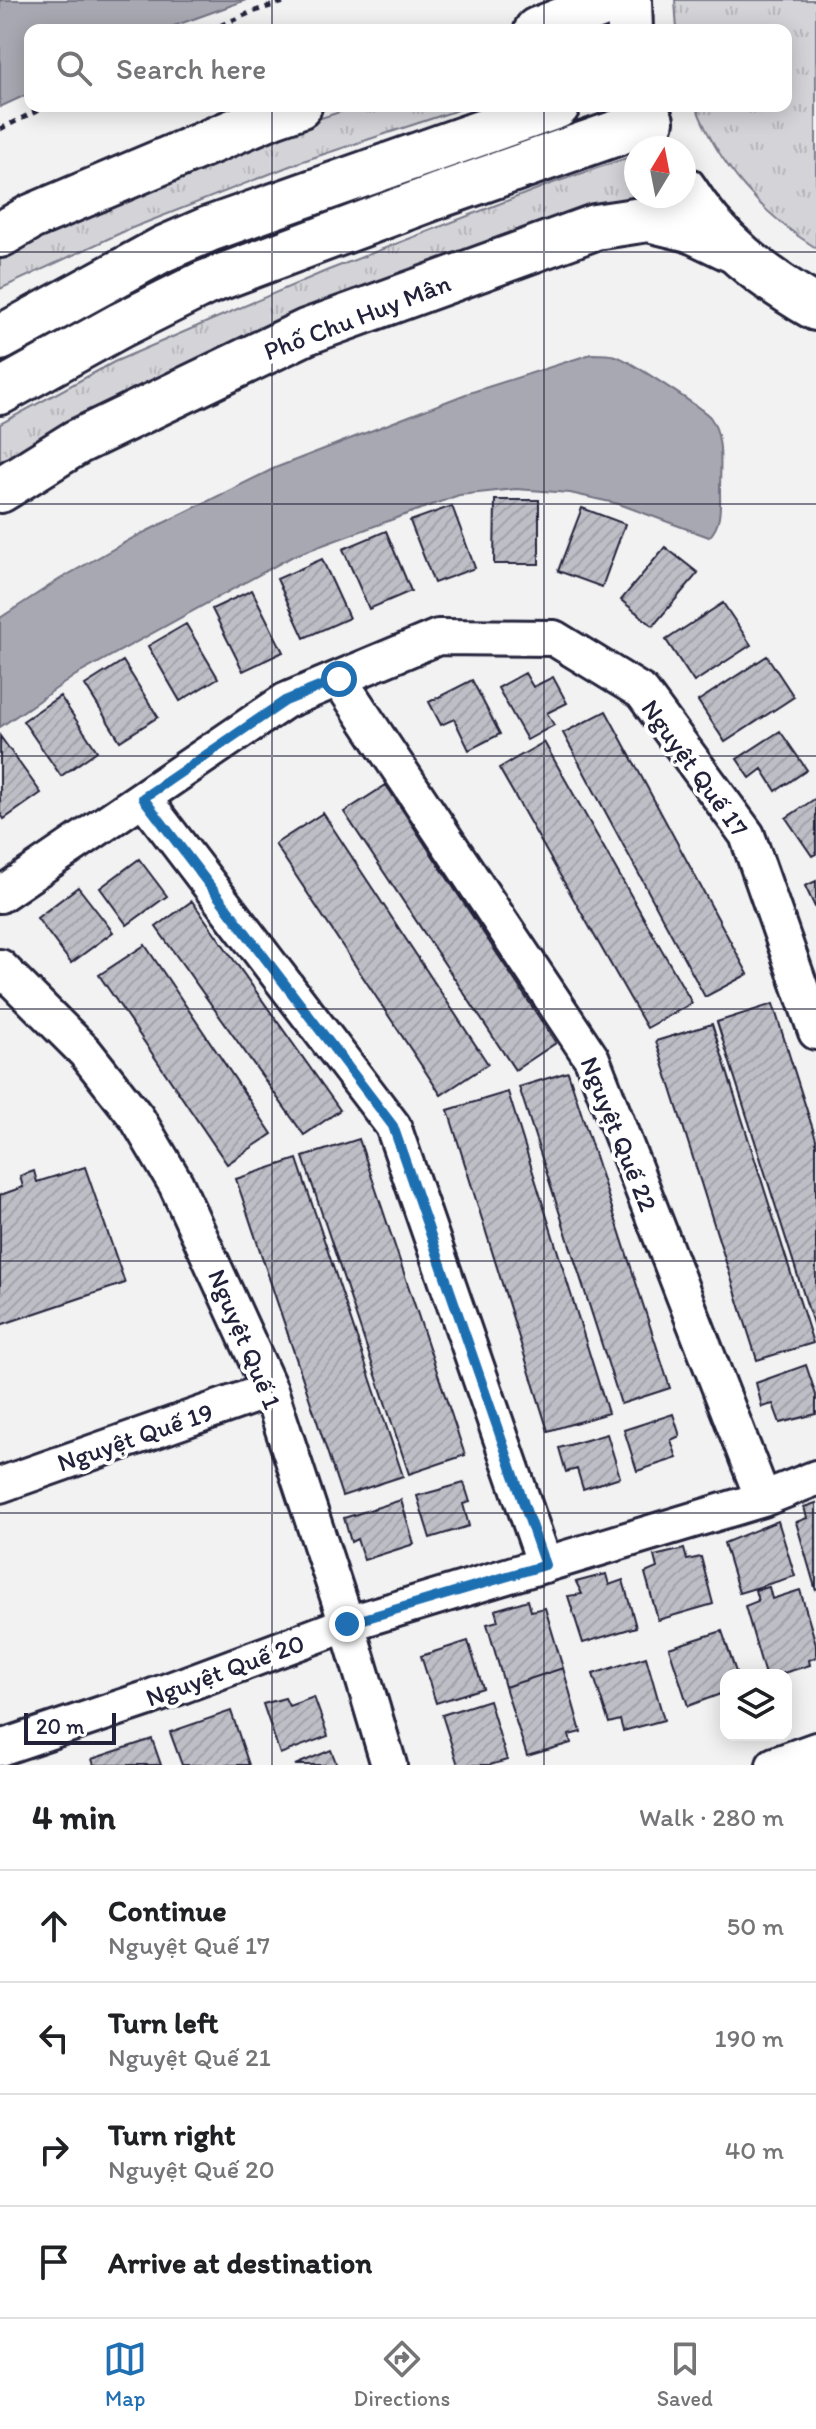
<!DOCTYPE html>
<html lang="en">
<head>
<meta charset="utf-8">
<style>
  body { margin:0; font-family:Itim,sans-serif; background:#f6f6f6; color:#202124 }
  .controls { position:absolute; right:24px; bottom:24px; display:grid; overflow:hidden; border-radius:16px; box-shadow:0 4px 20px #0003 }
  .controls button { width:72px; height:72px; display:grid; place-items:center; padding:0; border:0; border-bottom:2px solid #e0e0e0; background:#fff; color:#202124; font:40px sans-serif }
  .compass { position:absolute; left:624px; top:136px; width:72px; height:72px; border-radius:50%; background:#fff; box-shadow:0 4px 20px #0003; rotate:10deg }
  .scale { position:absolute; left:24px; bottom:20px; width:92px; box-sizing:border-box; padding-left:8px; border:4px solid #22223b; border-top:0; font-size:22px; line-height:28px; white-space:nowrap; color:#22223b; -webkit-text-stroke:6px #fff; paint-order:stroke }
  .stop { position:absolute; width:24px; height:24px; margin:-18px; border:6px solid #1f6fb2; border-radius:50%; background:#fff }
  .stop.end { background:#1f6fb2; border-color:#fff; box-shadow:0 2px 8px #0008 }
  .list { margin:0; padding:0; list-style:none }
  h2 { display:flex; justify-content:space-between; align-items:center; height:104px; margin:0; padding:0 32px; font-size:34px }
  h2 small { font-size:26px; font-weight:400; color:#757577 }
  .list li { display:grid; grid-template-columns:52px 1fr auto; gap:24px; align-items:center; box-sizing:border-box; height:112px; padding:0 32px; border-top:2px solid #e0e0e0 }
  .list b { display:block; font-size:30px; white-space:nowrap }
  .list p { margin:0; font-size:26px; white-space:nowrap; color:#757577 }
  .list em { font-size:26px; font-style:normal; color:#757577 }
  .icon { flex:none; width:44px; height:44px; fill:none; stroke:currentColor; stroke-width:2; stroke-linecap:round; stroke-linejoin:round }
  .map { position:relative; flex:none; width:816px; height:1765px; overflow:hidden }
  .search { position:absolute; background:#fff; box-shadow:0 4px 20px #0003; left:24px; right:24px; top:24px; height:88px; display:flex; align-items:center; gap:20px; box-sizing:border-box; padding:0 28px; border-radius:16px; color:#757577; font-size:30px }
  .sheet { height:552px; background:#fff }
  nav { display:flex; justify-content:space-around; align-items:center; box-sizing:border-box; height:112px; border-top:2px solid #e0e0e0; background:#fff; font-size:22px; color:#757577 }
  nav a { display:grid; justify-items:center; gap:4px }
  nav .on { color:#1f6fb2 }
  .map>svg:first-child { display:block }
</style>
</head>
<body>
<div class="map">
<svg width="816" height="1765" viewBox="0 0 816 1765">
  <defs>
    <pattern id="grass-tufts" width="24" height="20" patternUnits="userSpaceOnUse" patternTransform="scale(2)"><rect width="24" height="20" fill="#d3d3d8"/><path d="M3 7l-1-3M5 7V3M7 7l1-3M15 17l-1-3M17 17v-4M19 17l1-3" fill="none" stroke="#b5b5ba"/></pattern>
    <pattern id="building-hatch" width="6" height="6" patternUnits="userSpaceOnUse" patternTransform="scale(2)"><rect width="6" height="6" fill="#bebec6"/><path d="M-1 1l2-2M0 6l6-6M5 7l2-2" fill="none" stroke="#a3a3ab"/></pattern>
  </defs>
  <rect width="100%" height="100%" fill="#f2f2f3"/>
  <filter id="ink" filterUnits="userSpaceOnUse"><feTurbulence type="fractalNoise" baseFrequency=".0125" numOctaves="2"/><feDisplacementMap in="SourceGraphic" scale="16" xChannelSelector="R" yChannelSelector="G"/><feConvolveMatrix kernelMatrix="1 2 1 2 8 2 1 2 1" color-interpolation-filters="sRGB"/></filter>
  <g filter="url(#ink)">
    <path fill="url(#grass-tufts)" stroke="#7a7a8a" stroke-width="2" d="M675,0h141v248c-53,-33 -98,-83 -120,-142h90v-76h-109z
      M358,106h112l-170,56 -173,68 -127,59v-38l287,-122z
      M627,158l9,8v30h2l-32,7 -61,21 -545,243v-43l114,-62 212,-91 227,-88z"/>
    <path fill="#a8a8b2" stroke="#727282" stroke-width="2" d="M0,0h246l-83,30h-133v63l-30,14z
      M591,354c8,0 18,0 25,2 11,3 87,53 94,61 14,18 10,51 10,73 0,16 2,35 -11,47l-90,-33 -49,-11 -54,-4 -57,6 -166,61 -217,119 -76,52v-109l60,-39 73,-41 142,-70 191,-74z"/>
    <path fill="url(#building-hatch)" stroke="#22223b" stroke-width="2" d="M495,500h44v64h-45z
      M452,506l23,62 -41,15 -24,-62z
      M582,508l43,16 -23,63 -44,-16z
      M386,531l25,60 -42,18 -26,-60z
      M665,547l33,26 -45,53 -32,-26z
      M322,559l27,59 -45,20 -27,-59z
      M252,590l31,62 -40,19 -31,-62z
      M723,603l28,42 -57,37 -28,-42z
      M186,624l32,54 -38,23 -32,-55z
      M767,656l27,41 -69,45 -27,-41z
      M123,661l35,56 -38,24 -35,-56z
      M525,673l8,14 20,-10 14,26 -20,10 7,12 -27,15 -29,-52z
      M472,680l28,54 -31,16 -15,-31 -13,6 -12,-23z
      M60,696l37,55 -36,25 -38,-55z
      M606,711l142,263 -43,23 -142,-264z
      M780,731l27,39 -31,21 -14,-22 -12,9 -13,-19z
      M0,736l41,57 -37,26 -4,-6z
      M544,742l148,261 -45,25 -148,-260z
      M386,785l170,258 -41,27 -171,-258z
      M816,798v56l-4,2 -26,-38z
      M323,813l165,251 -47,31 -166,-251z
      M139,859l28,37 -40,29 -27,-37z
      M816,881v28l-11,-23z
      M78,887l35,45 -42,31 -34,-45z
      M192,901l148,209 -36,25 -148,-208z
      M145,945l127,189 -45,30 -128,-189z
      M773,1004l43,135v194l-99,-311z
      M712,1024l101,319 -56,17 -101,-319z
      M568,1072l102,316 -49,16 -102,-317z
      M508,1092l100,321 -60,18 -100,-321z
      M359,1139l106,316 -56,19 -106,-317z
      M297,1159l106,317 -61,20 -106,-317z
      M85,1167l40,116 -125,42v-130l23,-8 -3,-11 14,-5 3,11z
      M806,1365l10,30v19l-36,9 -7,-19 -11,3 -6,-24z
      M673,1414l7,22 -9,4 6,18 -40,13 -13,-41z
      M607,1434l13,43 -37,12 -6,-20 -11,3 -7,-24z
      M464,1483l6,19 -7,2 6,22 -39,12 -13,-42z
      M401,1500l13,44 -50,16 -7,-21 -6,3 -7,-24z
      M816,1503v88l-20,-69 11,-4 -3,-11z
      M778,1521l17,55 -56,17 -15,-50z
      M684,1549l3,11 14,-3 12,47 -55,16 -13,-47 12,-5 -3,-12z
      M606,1574l3,11 14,-5 13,47 -53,16 -15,-47 14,-2 -6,-12z
      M769,1587l3,12 28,-9 16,54v13l-7,3 1,5 -33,10h-12l-20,-69 13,-5 -3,-11z
      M528,1600l3,11 14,-3 18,60 -58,19 -18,-63 11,-3 -3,-11z
      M722,1631l15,44h-11v17l-38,14 -19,-58z
      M468,1641l15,47 -47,15 -15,-47z
      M646,1657l18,63 -41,11 -3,-11 -11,3 -16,-49z
      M563,1668l18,64 -12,3 2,8 -44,13 -22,-69z
      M314,1697l14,39 -48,18 -17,-50 22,-6 4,8z
      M489,1700l18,60 -17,5h-32l-16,-50z
      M231,1711l18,54h-67l-12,-33z
      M152,1739l9,26h-67l-2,-6z
      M331,1750l6,15h-42z"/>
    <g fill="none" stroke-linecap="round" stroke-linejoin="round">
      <defs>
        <path id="minor" d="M339,679l253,380 171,440
          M143,798l250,328 152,439
          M0,895l285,-194 153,-64 116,1 88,54 105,143 69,197
          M0,967l85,85 52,66 39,66 94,206 77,234 42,141
          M0,1485l270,-95
          M0,1748l146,-49 201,-75 416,-125 53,-21
          M774,1765l42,-15"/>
        <path id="secondary" d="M537,30l78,-30
          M0,235l31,-18 242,-102 26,-9
          M0,490l77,-48 229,-110 289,-105 53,-8 41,10 42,20"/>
        <path id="primary" d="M629,0l1,30
          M684,189c32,53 80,89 132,119
          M0,338l163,-89 46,-20 348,-123
          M0,392l119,-66 86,-43 235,-88 211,-74"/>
      </defs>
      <use href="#minor" stroke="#22223b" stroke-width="40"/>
      <use href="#secondary" stroke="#22223b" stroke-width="50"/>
      <use href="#primary" stroke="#22223b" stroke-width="50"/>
      <path stroke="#22223b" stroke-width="5" stroke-dasharray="6 6" stroke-linecap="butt" d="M210,30l42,-18 38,-12
        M0,129l47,-23"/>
      <use href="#minor" stroke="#fff" stroke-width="34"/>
      <use href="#secondary" stroke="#fff" stroke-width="44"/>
      <use href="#primary" stroke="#fff" stroke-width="44"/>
    </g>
  </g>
  <g fill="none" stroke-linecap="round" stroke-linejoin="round" filter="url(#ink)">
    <path stroke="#1f6fb2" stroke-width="10" d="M339,679l-54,22 -142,97 250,328 152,439 -198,59"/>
  </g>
  <path fill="none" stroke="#22223b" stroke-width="2" stroke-opacity="0.55" d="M272,0v30M544,0v30M272,106v1659M544,106v1659M0,252h816M0,504h816M0,756h816M0,1009h816M0,1261h816M0,1513h816"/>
  <g text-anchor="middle" stroke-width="8" stroke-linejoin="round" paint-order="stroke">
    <g font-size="26" fill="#22223b" stroke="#fff">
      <text transform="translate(357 317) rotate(-21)" y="9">Phố Chu Huy Mân</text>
      <text transform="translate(695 768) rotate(54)" y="9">Nguyệt Quế 17</text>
      <text transform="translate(619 1134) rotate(68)" y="9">Nguyệt Quế 22</text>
      <text transform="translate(245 1339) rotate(67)" y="9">Nguyệt Quế 1</text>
      <text transform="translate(135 1437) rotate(-19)" y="9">Nguyệt Quế 19</text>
      <text transform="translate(225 1670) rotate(-20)" y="9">Nguyệt Quế 20</text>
    </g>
  </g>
</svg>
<div class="controls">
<button><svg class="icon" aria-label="layers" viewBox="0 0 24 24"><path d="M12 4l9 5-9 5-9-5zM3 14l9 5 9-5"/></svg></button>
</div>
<svg class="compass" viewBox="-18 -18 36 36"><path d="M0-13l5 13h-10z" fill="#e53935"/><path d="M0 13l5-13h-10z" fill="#757577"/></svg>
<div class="scale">20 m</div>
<div class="stop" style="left:339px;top:679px"></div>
<div class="stop end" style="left:347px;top:1624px"></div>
<div class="search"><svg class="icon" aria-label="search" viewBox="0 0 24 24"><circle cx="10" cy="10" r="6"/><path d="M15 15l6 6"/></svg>Search here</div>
</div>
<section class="sheet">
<h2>4 min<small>Walk · 280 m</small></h2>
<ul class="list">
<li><svg class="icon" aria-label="ahead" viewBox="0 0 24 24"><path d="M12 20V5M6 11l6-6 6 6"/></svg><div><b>Continue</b><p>Nguyệt Quế 17</p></div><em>50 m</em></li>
<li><svg class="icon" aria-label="left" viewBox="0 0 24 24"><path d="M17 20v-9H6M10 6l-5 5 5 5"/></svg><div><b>Turn left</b><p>Nguyệt Quế 21</p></div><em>190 m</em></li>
<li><svg class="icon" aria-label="right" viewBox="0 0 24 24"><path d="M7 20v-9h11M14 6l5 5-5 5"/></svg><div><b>Turn right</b><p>Nguyệt Quế 20</p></div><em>40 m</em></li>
<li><svg class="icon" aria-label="arrive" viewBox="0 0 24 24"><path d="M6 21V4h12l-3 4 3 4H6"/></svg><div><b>Arrive at destination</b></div></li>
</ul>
</section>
<nav>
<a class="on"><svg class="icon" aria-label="map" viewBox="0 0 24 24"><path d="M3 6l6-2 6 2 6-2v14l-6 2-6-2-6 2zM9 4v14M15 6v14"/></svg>Map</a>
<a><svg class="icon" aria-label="directions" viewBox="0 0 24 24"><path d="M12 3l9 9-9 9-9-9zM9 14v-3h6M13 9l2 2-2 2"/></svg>Directions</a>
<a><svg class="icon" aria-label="saved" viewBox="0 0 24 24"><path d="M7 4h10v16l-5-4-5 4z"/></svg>Saved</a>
</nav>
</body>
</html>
